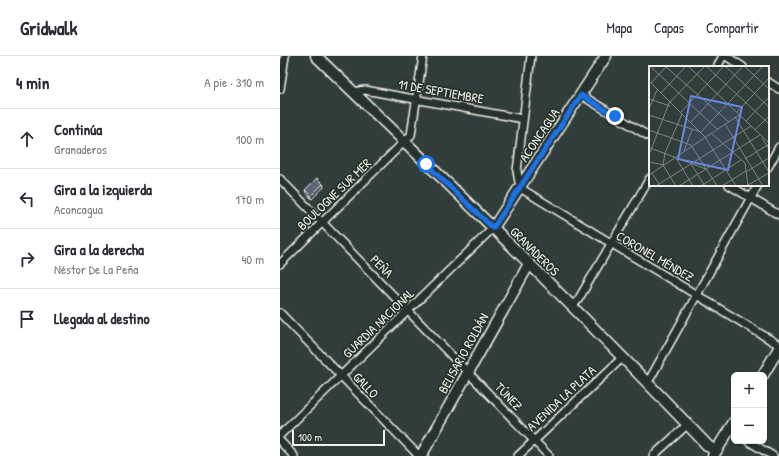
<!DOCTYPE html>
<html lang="es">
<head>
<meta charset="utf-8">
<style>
  body { margin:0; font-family:"Patrick Hand",sans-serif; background:#f7f7f7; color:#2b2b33 }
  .controls { position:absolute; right:12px; bottom:12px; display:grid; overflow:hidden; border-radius:6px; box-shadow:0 1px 3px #0004 }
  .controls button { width:36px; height:36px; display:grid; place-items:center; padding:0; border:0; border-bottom:1px solid #e1e1e2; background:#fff; color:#2b2b33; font:20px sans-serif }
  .scale { position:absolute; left:12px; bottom:10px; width:93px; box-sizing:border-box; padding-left:4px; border:2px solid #f4f1e8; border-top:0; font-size:11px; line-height:14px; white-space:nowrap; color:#f4f1e8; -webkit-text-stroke:3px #26332d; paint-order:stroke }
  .stop { position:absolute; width:12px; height:12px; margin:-9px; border:3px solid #1a73e8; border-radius:50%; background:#fff }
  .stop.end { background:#1a73e8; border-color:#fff; box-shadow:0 1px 4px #0008 }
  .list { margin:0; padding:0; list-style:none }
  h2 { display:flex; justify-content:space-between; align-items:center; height:52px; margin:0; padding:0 16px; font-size:17px }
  h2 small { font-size:13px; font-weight:400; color:#7c7c81 }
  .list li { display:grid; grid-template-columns:26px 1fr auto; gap:12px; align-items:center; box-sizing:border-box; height:60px; padding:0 16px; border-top:1px solid #e1e1e2 }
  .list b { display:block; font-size:15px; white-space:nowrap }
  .list p { margin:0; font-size:13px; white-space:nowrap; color:#7c7c81 }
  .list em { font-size:13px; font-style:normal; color:#7c7c81 }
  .icon { flex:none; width:22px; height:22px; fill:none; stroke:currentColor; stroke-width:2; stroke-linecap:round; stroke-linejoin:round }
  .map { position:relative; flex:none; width:499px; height:400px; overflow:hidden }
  header { display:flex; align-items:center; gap:24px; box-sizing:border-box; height:56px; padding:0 20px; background:#fff; border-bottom:1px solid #e1e1e2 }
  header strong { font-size:19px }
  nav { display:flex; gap:22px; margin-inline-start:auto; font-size:14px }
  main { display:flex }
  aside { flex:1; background:#fff }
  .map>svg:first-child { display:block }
</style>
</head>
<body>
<header>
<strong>Gridwalk</strong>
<nav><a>Mapa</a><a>Capas</a><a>Compartir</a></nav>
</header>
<main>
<aside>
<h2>4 min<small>A pie · 310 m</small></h2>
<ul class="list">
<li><svg class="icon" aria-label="ahead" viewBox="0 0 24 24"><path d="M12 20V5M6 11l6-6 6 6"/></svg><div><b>Continúa</b><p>Granaderos</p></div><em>100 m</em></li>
<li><svg class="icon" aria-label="left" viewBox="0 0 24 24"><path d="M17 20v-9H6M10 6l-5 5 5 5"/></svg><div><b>Gira a la izquierda</b><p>Aconcagua</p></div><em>170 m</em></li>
<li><svg class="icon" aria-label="right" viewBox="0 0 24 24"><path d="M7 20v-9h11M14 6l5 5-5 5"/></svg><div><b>Gira a la derecha</b><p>Néstor De La Peña</p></div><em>40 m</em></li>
<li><svg class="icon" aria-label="arrive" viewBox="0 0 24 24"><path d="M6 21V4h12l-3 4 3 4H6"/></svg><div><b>Llegada al destino</b></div></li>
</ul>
</aside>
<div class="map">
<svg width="499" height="400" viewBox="0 0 499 400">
  <rect width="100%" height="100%" fill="#313d3b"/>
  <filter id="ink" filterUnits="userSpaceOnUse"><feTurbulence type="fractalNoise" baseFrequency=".025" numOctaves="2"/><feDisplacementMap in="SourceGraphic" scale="8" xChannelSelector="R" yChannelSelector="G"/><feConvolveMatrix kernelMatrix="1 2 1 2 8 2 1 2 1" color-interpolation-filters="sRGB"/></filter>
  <g filter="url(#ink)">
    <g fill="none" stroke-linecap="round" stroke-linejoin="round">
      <defs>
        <path id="street" d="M251,0l-14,115 3,17 259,157
          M446,0l17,11
          M437,11l6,-11
          M488,26l11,7
          M0,33l5,-33
          M73,36l12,-2 158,29
          M301,39l69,42
          M488,111l11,-20
          M0,123l269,277
          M449,129l50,30
          M0,208l131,-129 12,-79
          M292,250l6,-6 72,-122
          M0,257l139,143
          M366,327l5,-6 107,-192
          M0,379l213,-207
          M0,385l14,15
          M468,385l25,15
          M238,400l104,-98
          M373,400l35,-32"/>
        <path id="secondary" d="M36,0c133,128 265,256 392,390l8,5
          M213,172l113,-172
          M483,319l16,-27
          M141,400l108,-192
          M433,400l21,-34"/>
      </defs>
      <use href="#street" stroke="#f4f1e8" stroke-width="10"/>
      <use href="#secondary" stroke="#f4f1e8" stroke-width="13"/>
      <use href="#street" stroke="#26332d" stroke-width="7"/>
      <use href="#secondary" stroke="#26332d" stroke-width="10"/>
    </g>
    <path fill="#4f5863" stroke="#f4f1e8" d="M43,128l1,3 -12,12 -6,-6 -1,-3z"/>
    <path fill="#404750" stroke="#f4f1e8" d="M43,128l1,3 -12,12 -1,-3z"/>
    <path fill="#5c6673" stroke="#f4f1e8" d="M37,122l6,6 -12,12 -6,-6z"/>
  </g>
  <g fill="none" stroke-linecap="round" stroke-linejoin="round" filter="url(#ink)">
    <path stroke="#1a73e8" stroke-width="5" d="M146,108l67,64 88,-133 34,21"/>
  </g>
  <g text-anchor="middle" stroke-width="3.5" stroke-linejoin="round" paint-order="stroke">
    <g font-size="13" fill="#f4f1e8" stroke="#26332d">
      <text transform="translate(161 35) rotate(10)" y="5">11 DE SEPTIEMBRE</text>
      <text transform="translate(259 79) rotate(-56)" y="5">ACONCAGUA</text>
      <text transform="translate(54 138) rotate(-44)" y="5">BOULOGNE SUR MER</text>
      <text transform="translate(255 195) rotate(45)" y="5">GRANADEROS</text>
      <text transform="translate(375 200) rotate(30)" y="5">CORONEL MÉNDEZ</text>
      <text transform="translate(102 210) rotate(45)" y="5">PEÑA</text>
      <text transform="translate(98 267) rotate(-44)" y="5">GUARDIA NACIONAL</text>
      <text transform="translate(183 297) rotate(-61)" y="5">BELISARIO ROLDÁN</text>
      <text transform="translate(86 329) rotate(46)" y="5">GALLO</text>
      <text transform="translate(229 340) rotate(46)" y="5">TÚNEZ</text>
      <text transform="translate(281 342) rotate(-43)" y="5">AVENIDA LA PLATA</text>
    </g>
  </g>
  <g transform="translate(369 10)">
    <rect width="120" height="120" fill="#313d3b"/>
    <path fill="none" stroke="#7f8580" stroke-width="1" d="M1,0l67,63M16,0l64,56M39,0l81,77M57,0l63,58M76,0l44,41M95,0l25,23M0,15l56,56 31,49M2,17l16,-17M12,27l25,-27M0,33l21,7M0,43l8,-19M32,46l43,-46M88,46l32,-34M0,49l52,17 62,-66M86,51l34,55M97,55l23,-24M42,56l52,-56M76,58l38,62M0,64l42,15 26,41M106,64l14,-14M62,67l34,30 3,23M113,72l7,11M1,82l56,21M35,85l8,-21M0,89l20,-52 36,-37M27,92l17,28M96,93l24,-15M0,96l15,3M42,98l14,22M97,106l23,-14M3,107l7,11M0,109l90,-60M99,119l21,-12M7,120l95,-60M27,120l-13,-21 2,-12 17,-39M30,120l81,-51M52,120l40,-26M73,120l24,-15"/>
    <path fill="#6887de" fill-opacity="0.15" stroke="#6887de" stroke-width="2" d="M42,30l51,11 -14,63 -50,-11z"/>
    <rect width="120" height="120" fill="none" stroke="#f4f1e8" stroke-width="2"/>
  </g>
</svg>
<div class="controls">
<button>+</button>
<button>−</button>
</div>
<div class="scale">100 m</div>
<div class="stop" style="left:146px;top:108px"></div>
<div class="stop end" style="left:335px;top:60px"></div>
</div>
</main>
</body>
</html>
